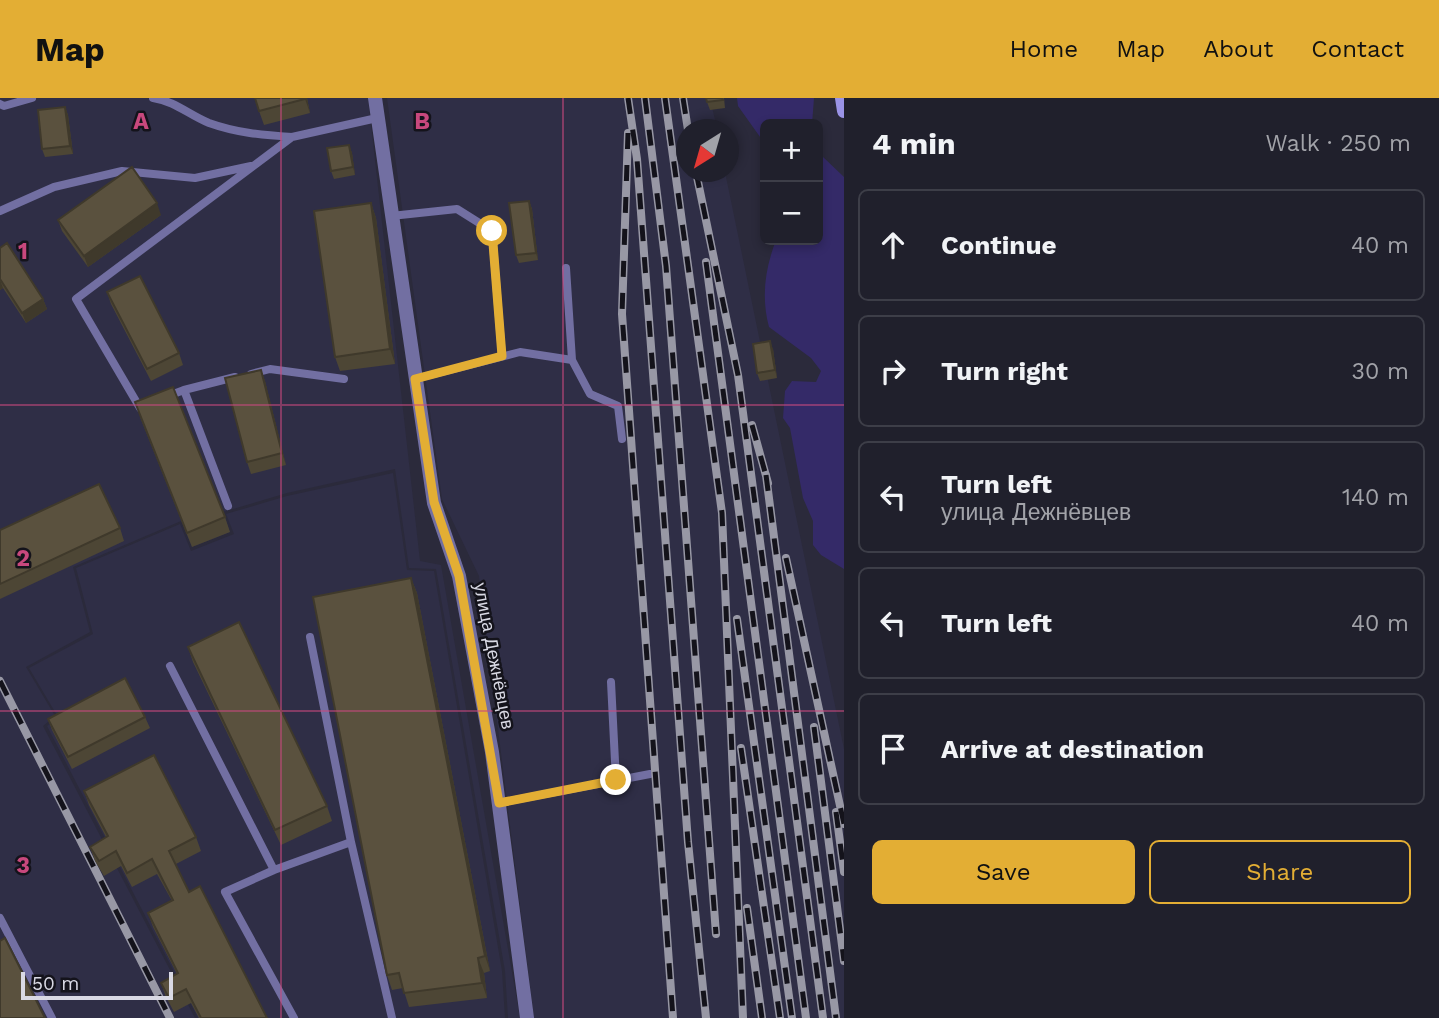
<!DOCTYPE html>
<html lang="en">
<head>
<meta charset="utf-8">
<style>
  body { margin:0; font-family:"Work Sans",sans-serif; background:#282834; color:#f1f3f6 }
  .controls { position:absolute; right:21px; top:21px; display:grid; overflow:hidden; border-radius:10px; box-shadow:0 4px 10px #0003 }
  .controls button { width:63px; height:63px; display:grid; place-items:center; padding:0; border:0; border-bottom:2px solid #3d3e48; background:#20202c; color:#f1f3f6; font:35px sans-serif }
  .compass { position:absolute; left:676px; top:21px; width:63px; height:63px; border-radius:50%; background:#20202c; box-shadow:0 4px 10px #0003; rotate:217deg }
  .scale { position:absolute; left:21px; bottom:18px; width:152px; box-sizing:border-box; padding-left:7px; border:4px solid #d9d9e4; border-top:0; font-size:19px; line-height:24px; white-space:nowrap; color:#d9d9e4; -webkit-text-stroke:5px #14131b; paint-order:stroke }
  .stop { position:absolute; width:21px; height:21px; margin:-16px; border:5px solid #e3ae34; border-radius:50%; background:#fff }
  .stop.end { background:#e3ae34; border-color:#fff; box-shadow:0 2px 7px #0008 }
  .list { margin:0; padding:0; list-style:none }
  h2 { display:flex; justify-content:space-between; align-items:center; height:91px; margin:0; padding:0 28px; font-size:30px }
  h2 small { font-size:23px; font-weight:400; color:#a2a3a9 }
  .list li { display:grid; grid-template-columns:46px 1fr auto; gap:21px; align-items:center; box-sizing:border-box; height:112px; margin:0 14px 14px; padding:0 14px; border:2px solid #3d3e48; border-radius:10px }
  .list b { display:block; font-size:26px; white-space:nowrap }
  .list p { margin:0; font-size:23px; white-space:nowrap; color:#a2a3a9 }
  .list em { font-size:23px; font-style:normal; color:#a2a3a9 }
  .actions { display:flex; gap:14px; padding:21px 28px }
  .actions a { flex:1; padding:16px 0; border:2px solid #e3ae34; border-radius:10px; text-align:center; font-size:24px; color:#e3ae34 }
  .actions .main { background:#e3ae34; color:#111 }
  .icon { flex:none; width:38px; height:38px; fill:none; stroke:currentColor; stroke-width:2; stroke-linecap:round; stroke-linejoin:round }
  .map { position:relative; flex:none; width:844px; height:920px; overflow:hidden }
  header { display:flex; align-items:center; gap:42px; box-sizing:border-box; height:98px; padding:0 35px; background:#e3ae34; color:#111 }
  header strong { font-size:33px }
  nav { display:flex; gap:38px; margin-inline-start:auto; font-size:24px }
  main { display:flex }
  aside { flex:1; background:#20202c }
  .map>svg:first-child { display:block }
</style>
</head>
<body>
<header>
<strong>Map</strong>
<nav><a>Home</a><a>Map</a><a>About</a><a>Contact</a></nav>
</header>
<main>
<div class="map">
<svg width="844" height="920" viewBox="0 0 844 920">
  <rect width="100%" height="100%" fill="#2b2a3b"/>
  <path fill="#2f2e46" d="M0,0h368l52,463 21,4 79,453h-12l-3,-47 -69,-402 -27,-1 -14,-99 -108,24 -64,19 7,20 -38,15 -11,-26 -108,46 17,65 -64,35 29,49 -12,10 152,292h-195z
    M387,0h323l7,31 -30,1v42h38l119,577v269h-310l-55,-442 -37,-77z
    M393,375l14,97 27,1 68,400 3,47h-307l-151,-292 11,-9 -29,-49 64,-34 -17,-66 104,-44 11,27 43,-17 -8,-20 61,-18z"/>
  <path fill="#342a68" d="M737,0h77l-2,26h-47v20l-27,-38z
    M818,48l5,11 21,20v392l-23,-14 -8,-10v-24l-10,-23 -13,-70 -7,-10 2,-27 7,-10 24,1 5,-11 -10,-13 -42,-31c-8,-30 -4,-58 7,-87h42z"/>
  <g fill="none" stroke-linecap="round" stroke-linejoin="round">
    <path stroke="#726fa2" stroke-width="8" d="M153,0c22,3 36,17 56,25 28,10 53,12 83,14
      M0,6l4,2 28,-8
      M0,113l54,-24 68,-16 73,7 56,-12
      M391,118l66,-7 35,22 10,125
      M566,170l6,92 18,34 28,12 4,33
      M251,276l19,-5 74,10
      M415,281l105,-27 52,8
      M184,292l51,-13
      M168,298l16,-6 44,116
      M140,310l-64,-109 216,-162 85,-19
      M310,539l41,205
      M170,568l104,204 -49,22 69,126
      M611,584l5,99
      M499,705l151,-29
      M274,772l77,-28 41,176
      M0,820l52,100"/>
    <path stroke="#726fa2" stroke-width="14" d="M375,0l59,405 25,73 33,176 35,266"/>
    <path stroke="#9a93e6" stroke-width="14" d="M842,0l2,13"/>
    <defs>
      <path id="rail" d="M628,0l9,61 51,683 18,176
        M645,0l21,168 50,668
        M665,0l57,415 21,505
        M683,0l5,32
        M628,35l-6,181 51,704
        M696,74l42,203 85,643
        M706,164l100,756
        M752,327l16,58
        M766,377l70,543
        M786,460l58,266
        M737,521l55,399
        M0,583l170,337
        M814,629l30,234
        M741,650l39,270
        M836,714l8,60
        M747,810l15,110"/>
    </defs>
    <use href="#rail" stroke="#9898a5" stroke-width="8"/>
    <use href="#rail" stroke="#14131b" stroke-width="5" stroke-dasharray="16" stroke-linecap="butt"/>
  </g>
  <path fill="#4d4635" d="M307,0l3,15 -46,12 -5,-14z
    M724,0l1,10 -15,2 -3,-8z
    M65,9l3,8 5,39 -28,3 -3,-8z
    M349,47l3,8 3,22 -21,4 -3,-8z
    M529,103l3,8 6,51 -19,3 -3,-8z
    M371,105l5,15 19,146 -55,7 -5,-14z
    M161,117l-73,52 -26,-36 -4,-11z
    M0,150l43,51 4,10 -21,14 -23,-35 -3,2z
    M107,194l72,61 4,12 -32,16 -40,-77z
    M773,251l4,29 -17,3 -3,-8z
    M261,272l4,11 21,84 -35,9 -4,-12z
    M140,319l85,100 5,15 -38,15z
    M120,430l4,13 -124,58v-69z
    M411,480l6,15 73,378 -6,2 3,25 -78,9 -6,-19 -11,2 -5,-15z
    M188,549l139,159 5,15 -51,24 -88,-183z
    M145,619l5,11 -78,41 -20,-39 -4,-11z
    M84,693l112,46 5,14 -25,13 13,28 78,126h-68l-8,-15 -17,9 -8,-15 -5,-14 16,-9 -24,-47 -5,-14 24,-12 -15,-27 -25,13 -11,-21 -17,10 -9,-15 -5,-14 16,-10 -17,-32z"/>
  <path fill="#3f392b" d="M305,0h2l3,15 -5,-14z
    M65,9l3,8 5,39 -3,-8z
    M349,47l3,8 3,22 -2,-8z
    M529,103l3,8 6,51 -2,-7z
    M157,105l4,12 -73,52 -4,-11z
    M371,105l5,15 19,146 -5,-15z
    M0,182l3,8 -3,2z
    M43,201l4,10 -21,14 -4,-10z
    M770,243l3,8 4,29 -2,-8z
    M261,272l4,11 21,84 -4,-12z
    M411,480l6,15 73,378 -5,-15z
    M478,860l6,15 3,25 -5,-15z"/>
  <path fill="#5a513e" stroke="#3f392b" stroke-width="2" d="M255,0h50v1l-46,12z
    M706,0h16l1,2 -16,2z
    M65,9l5,39 -28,3 -4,-39z
    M349,47l4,22 -22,4 -4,-23z
    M132,69l25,36 -73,53 -26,-36z
    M529,103l7,52 -20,2 -7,-52z
    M371,105l19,146 -55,8 -21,-146z
    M7,145l36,56 -21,14 -22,-34v-31z
    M140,178l39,77 -32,16 -40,-77z
    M770,243l5,29 -18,3 -4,-29z
    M261,272l21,83 -35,9 -22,-84z
    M173,289l52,130 -38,16 -52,-131z
    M99,386l21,44 -120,56v-54z
    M411,480l74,378 -7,2 4,25 -78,10 -5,-20 -12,2 -74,-378z
    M239,524l88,184 -52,24 -87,-183z
    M125,580l20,39 -77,40 -20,-38z
    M154,657l42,82 -27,14 20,41 11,-6 67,132h-66l-15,-29 -17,9 -8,-15 17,-10 -30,-60 25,-13 -21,-41 -25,14 -11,-22 -17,10 -9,-14 18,-11 -24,-45z
    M5,840l40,80h-45v-77z"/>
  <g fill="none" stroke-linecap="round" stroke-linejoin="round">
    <path stroke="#e3ae34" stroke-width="9" d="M492,133l10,125 -87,23 19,123 25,74 40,227 117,-23"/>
  </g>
  <path fill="none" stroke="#c8487d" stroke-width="2" stroke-opacity="0.55" d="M281,0v920M563,0v920M0,307h844M0,613h844"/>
  <g text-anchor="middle" stroke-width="5" stroke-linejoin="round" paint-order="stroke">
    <g font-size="18" fill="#d9d9e4" stroke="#14131b">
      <text transform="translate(494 558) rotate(79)" y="6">улица Дежнёвцев</text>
    </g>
  </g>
  <g font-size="23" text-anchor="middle" font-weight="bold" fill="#c8487d" stroke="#14131b" stroke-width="5" stroke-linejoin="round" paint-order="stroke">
    <text x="141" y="31">A</text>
    <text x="422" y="31">B</text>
    <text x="23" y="161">1</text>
    <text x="23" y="468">2</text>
    <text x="23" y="775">3</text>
  </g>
</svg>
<div class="controls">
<button>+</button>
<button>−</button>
</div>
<svg class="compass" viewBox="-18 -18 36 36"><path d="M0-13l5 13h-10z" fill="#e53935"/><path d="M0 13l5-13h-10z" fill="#a2a3a9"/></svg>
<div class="scale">50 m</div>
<div class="stop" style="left:492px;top:133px"></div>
<div class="stop end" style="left:616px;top:682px"></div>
</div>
<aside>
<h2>4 min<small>Walk · 250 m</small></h2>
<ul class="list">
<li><svg class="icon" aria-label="ahead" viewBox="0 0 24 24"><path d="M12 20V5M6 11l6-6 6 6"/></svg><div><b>Continue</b></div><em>40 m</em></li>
<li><svg class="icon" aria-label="right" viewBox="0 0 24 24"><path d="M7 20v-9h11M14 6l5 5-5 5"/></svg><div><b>Turn right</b></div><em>30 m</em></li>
<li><svg class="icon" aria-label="left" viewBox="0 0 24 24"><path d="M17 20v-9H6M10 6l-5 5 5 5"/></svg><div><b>Turn left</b><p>улица Дежнёвцев</p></div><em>140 m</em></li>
<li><svg class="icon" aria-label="left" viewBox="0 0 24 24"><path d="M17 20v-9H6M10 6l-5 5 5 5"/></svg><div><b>Turn left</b></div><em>40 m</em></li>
<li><svg class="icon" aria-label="arrive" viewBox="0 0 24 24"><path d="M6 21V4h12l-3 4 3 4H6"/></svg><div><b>Arrive at destination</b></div></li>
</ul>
<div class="actions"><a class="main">Save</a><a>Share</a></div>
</aside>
</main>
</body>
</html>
